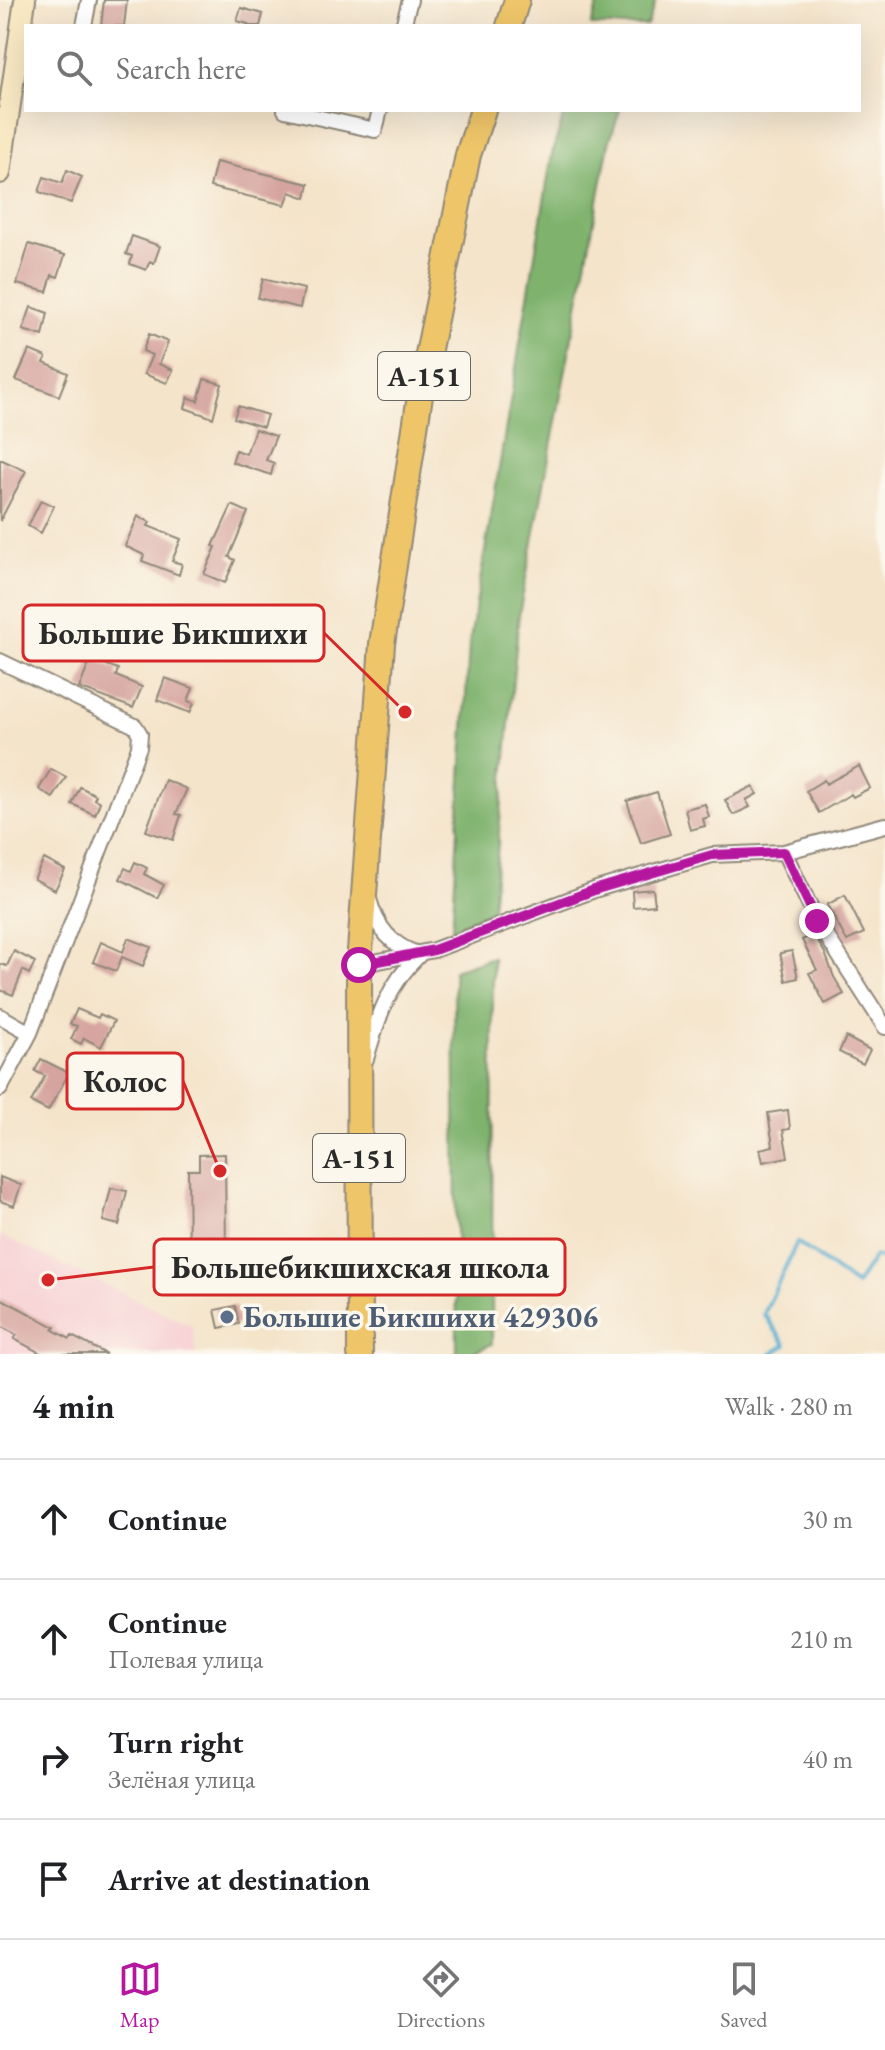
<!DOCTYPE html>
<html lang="en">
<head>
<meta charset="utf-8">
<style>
  body { margin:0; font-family:"EB Garamond",serif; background:#f2f2f2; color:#202124 }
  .stop { position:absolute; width:24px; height:24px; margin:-18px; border:6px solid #b5179e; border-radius:50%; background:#fff }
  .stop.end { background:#b5179e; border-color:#fff; box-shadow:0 2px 8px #0008 }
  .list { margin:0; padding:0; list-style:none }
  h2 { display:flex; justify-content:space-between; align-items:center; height:104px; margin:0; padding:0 32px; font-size:34px }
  h2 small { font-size:26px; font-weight:400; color:#757577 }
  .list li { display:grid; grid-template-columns:52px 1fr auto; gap:24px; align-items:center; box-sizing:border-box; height:120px; padding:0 32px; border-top:2px solid #e0e0e0 }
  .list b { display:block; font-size:30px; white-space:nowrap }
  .list p { margin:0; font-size:26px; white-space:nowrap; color:#757577 }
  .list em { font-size:26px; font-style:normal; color:#757577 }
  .icon { flex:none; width:44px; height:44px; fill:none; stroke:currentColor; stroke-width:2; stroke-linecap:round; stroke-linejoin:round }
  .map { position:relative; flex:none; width:885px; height:1354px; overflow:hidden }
  .search { position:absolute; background:#fff; box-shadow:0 8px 32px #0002; left:24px; right:24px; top:24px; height:88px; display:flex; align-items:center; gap:20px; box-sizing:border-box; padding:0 28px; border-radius:0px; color:#757577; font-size:30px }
  .sheet { height:584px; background:#fff }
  nav { display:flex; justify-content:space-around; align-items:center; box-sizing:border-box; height:112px; border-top:2px solid #e0e0e0; background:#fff; font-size:22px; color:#757577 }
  nav a { display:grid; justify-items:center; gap:4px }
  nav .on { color:#b5179e }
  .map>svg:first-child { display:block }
</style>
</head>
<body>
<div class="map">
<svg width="885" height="1354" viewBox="0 0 885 1354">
  <rect width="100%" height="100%" fill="#fbf7ec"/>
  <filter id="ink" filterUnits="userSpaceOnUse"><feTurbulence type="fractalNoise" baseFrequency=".0125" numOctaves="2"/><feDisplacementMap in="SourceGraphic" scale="16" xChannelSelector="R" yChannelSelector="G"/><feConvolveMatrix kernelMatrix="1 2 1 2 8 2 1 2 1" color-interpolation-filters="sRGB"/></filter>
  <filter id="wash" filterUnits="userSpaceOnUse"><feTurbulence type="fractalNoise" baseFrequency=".006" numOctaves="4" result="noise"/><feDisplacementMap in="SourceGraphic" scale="32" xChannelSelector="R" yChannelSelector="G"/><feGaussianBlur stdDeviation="1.8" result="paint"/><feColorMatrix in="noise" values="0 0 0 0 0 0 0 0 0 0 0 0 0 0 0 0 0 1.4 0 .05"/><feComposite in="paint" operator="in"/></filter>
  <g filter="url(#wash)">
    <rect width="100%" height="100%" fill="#f4e4ca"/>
    <path fill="#f7cfd3" d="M0,1235l192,91 4,28h-196z"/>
    <path fill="#7eb26d" stroke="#546e4c" stroke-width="2" d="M599,0h57l-9,26h-56z
      M565,110h55l-11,33 -90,472 -27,295 -40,19 17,-283 83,-492z
      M493,957l-1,387 -23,10h-12l-3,-384z"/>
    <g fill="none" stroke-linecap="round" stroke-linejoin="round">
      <path stroke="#53add0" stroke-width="4" d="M771,1354l15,-9 -22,-31 33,-72 59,43 19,-29 10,5"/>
    </g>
    <g id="blocks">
      <path fill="#d6a49f" d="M104,0h23l-3,26h-23z
        M241,8l22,6 -3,12h-13l1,-2 -11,-3z
        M216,162l93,22 -3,14 -16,-6 -5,13 -75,-18z
        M67,170l15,7 -11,26 -32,-11 5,-15 18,6z
        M132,236l28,10 -6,17 -4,-2 -4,9 -16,-6 2,-8 -6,-2z
        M29,244l36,11 -7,22 -6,-2 -5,17 -30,-8z
        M263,279l41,10 -4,19 -42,-10z
        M31,307l17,6 -5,23 -20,-6z
        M149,334l19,8 -9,22 14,6 -6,13 -23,-9 8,-19 -9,-4z
        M29,350l17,7 -2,6 24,10 -9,23 -43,-16z
        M204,379l18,5 -9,34 -28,-10 3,-11 10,4z
        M238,406l29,9 -4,12 -29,-9z
        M255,429l21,7 -10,24 8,3 -3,12 -39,-13 4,-12 10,4z
        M0,459l26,12 -26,50z
        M41,500l13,6 -13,27 -13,-7z
        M232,505l16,7 -19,45 6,3 -10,23 -21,-9 12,-27 -3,-1z
        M138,516l12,6 -2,4 33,13 -9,22 10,3 -3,11 -37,-14 2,-6 -19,-9z
        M91,659l27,10 -2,7 26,11 -9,21 -54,-20z
        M165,678l28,10 -5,13 6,2 -4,10 -33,-13z
        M859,766l11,22 -17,9 -2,-3 -32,19 -13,-22 18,-11 2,4z
        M51,769l15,8 -13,21 -14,-9z
        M165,780l22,9 -11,25 5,1 -8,25 -27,-9z
        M753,786l4,8 -11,6 4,7 -17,8 -8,-15z
        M80,787l16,8 -2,4 6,3 -5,13 -23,-11z
        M657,792l13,42 -29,9 -14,-42z
        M705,804l4,13 -6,2 2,7 -15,4 -5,-21z
        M44,859l21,11 -10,20 -21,-11z
        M135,862l12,6 -3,6 20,11 -7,13 -37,-19 5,-11 6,3z
        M653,889l2,16 -22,2 -1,-16z
        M845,895l19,38 -17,8 -20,-36z
        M813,934l12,19 9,24 10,17 -19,10 -16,-31 8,-3 -15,-30z
        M128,938l23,9 -8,19 -21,-9 -6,14 -23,-9 8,-20 22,10z
        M14,951l21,11 -6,12 -6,-4 -10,25 -13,-5v-26l7,2z
        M792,951l6,27 -12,3 -6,-28z
        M77,1009l21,9 2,-4 14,7 -13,26 -17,-9 -3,6 -10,-5 6,-13 -7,-2z
        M846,1037l24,13 -7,14 -24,-12z
        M41,1059l28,14 -21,38 -17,-9 14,-26 -10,-5z
        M788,1110l2,19 -7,1 5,27 -25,5 -3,-13 13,-3 -5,-33z
        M225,1154l1,100 -37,-3 -1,-81h11v-15z
        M0,1177l21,8 -7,21 -14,-5z
        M111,1188l16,3 -8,34 -16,-4z
        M0,1298l55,29 -2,3 17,9 2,-3 34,18h-64l-28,-15 3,-4 -17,-9z
        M235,1306l4,18 -20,4 -4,-18z"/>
    </g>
  </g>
  <g filter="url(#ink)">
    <use href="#blocks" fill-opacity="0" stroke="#90887a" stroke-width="2"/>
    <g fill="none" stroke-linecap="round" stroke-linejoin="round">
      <defs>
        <path id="street" d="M84,26l5,-26
          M403,26l7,-26
          M285,110l90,20 5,-20
          M0,661l135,65 5,8 -1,13 -109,286 -30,56
          M784,852l33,69 68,106
          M369,899c7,28 22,47 49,55
          M359,965l75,-15 163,-61 115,-34 72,-3 101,-27
          M0,1016l30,17
          M366,1059c12,-41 21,-73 53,-104"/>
        <path id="secondary" d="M0,173l25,-173"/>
        <path id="highway" d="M509,26l8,-26
          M360,1354l-1,-389 23,-321 39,-255 47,-234 15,-45"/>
      </defs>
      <use href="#street" stroke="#90887a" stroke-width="18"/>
      <use href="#secondary" stroke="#90887a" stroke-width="24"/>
      <use href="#highway" stroke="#90887a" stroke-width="28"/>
      <use href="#street" stroke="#fff" stroke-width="14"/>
      <use href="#secondary" stroke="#f8e8c3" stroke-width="20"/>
      <use href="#highway" stroke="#eec569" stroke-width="24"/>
    </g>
  </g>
  <g fill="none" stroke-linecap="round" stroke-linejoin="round" filter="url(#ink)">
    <path stroke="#b5179e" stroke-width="10" d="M359,965l75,-15 163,-61 115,-34 72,-3 33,69"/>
  </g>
  <circle fill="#5c6f8a" stroke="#fbf7ec" stroke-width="3" cx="227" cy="1317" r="8"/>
  <g text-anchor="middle" stroke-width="7" stroke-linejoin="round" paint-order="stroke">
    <g fill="#fbf7ec" stroke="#696865" stroke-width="2">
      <rect x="378" y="352" width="92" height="48" rx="6"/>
      <rect x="313" y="1134" width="92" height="48" rx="6"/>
    </g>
    <g font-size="28" font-weight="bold" fill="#2b2b2b">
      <text x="424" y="386">А-151</text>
      <text x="359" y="1168">А-151</text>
    </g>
    <g font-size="30" font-weight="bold" fill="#4e5e75" stroke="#fbf7ec" text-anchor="start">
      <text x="243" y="1327">Большие Бикшихи 429306</text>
    </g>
  </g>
  <path fill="none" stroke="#d62828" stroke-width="3" d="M405 712L324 633M220 1171L183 1081M48 1280L154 1267"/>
  <g fill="#d62828" stroke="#fbf7ec" stroke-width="3">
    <circle cx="405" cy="712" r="8"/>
    <circle cx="220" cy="1171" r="8"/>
    <circle cx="48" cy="1280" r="8"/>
  </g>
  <g fill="#fbf7ec" stroke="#d62828" stroke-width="3">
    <rect x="23" y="605" width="301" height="56" rx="8"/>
    <rect x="67" y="1053" width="116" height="56" rx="8"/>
    <rect x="154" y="1239" width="411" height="56" rx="8"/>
  </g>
  <g font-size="32" text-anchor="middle" font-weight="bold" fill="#2b2b2b">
    <text x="173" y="644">Большие Бикшихи</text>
    <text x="125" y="1092">Колос</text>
    <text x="360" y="1278">Большебикшихская школа</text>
  </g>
</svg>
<div class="stop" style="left:359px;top:965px"></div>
<div class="stop end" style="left:817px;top:921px"></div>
<div class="search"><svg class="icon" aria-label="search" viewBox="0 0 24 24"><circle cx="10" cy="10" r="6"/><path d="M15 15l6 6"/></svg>Search here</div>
</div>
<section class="sheet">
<h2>4 min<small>Walk · 280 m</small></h2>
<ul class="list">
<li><svg class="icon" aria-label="ahead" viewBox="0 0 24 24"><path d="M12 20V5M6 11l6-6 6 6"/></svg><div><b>Continue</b></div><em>30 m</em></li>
<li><svg class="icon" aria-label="ahead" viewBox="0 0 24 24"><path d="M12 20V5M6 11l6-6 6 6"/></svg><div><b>Continue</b><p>Полевая улица</p></div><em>210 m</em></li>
<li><svg class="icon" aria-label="right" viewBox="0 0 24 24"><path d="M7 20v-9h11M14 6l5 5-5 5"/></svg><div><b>Turn right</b><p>Зелёная улица</p></div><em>40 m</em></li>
<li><svg class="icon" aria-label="arrive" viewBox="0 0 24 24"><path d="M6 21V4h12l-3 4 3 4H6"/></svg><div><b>Arrive at destination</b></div></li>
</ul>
</section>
<nav>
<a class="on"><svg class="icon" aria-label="map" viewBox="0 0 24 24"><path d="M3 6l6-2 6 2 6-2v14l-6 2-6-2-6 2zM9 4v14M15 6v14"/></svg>Map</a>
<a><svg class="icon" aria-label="directions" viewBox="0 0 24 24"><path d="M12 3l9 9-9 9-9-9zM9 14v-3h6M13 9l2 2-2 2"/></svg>Directions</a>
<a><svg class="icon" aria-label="saved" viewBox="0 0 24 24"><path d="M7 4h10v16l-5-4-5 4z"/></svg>Saved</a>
</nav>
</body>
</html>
